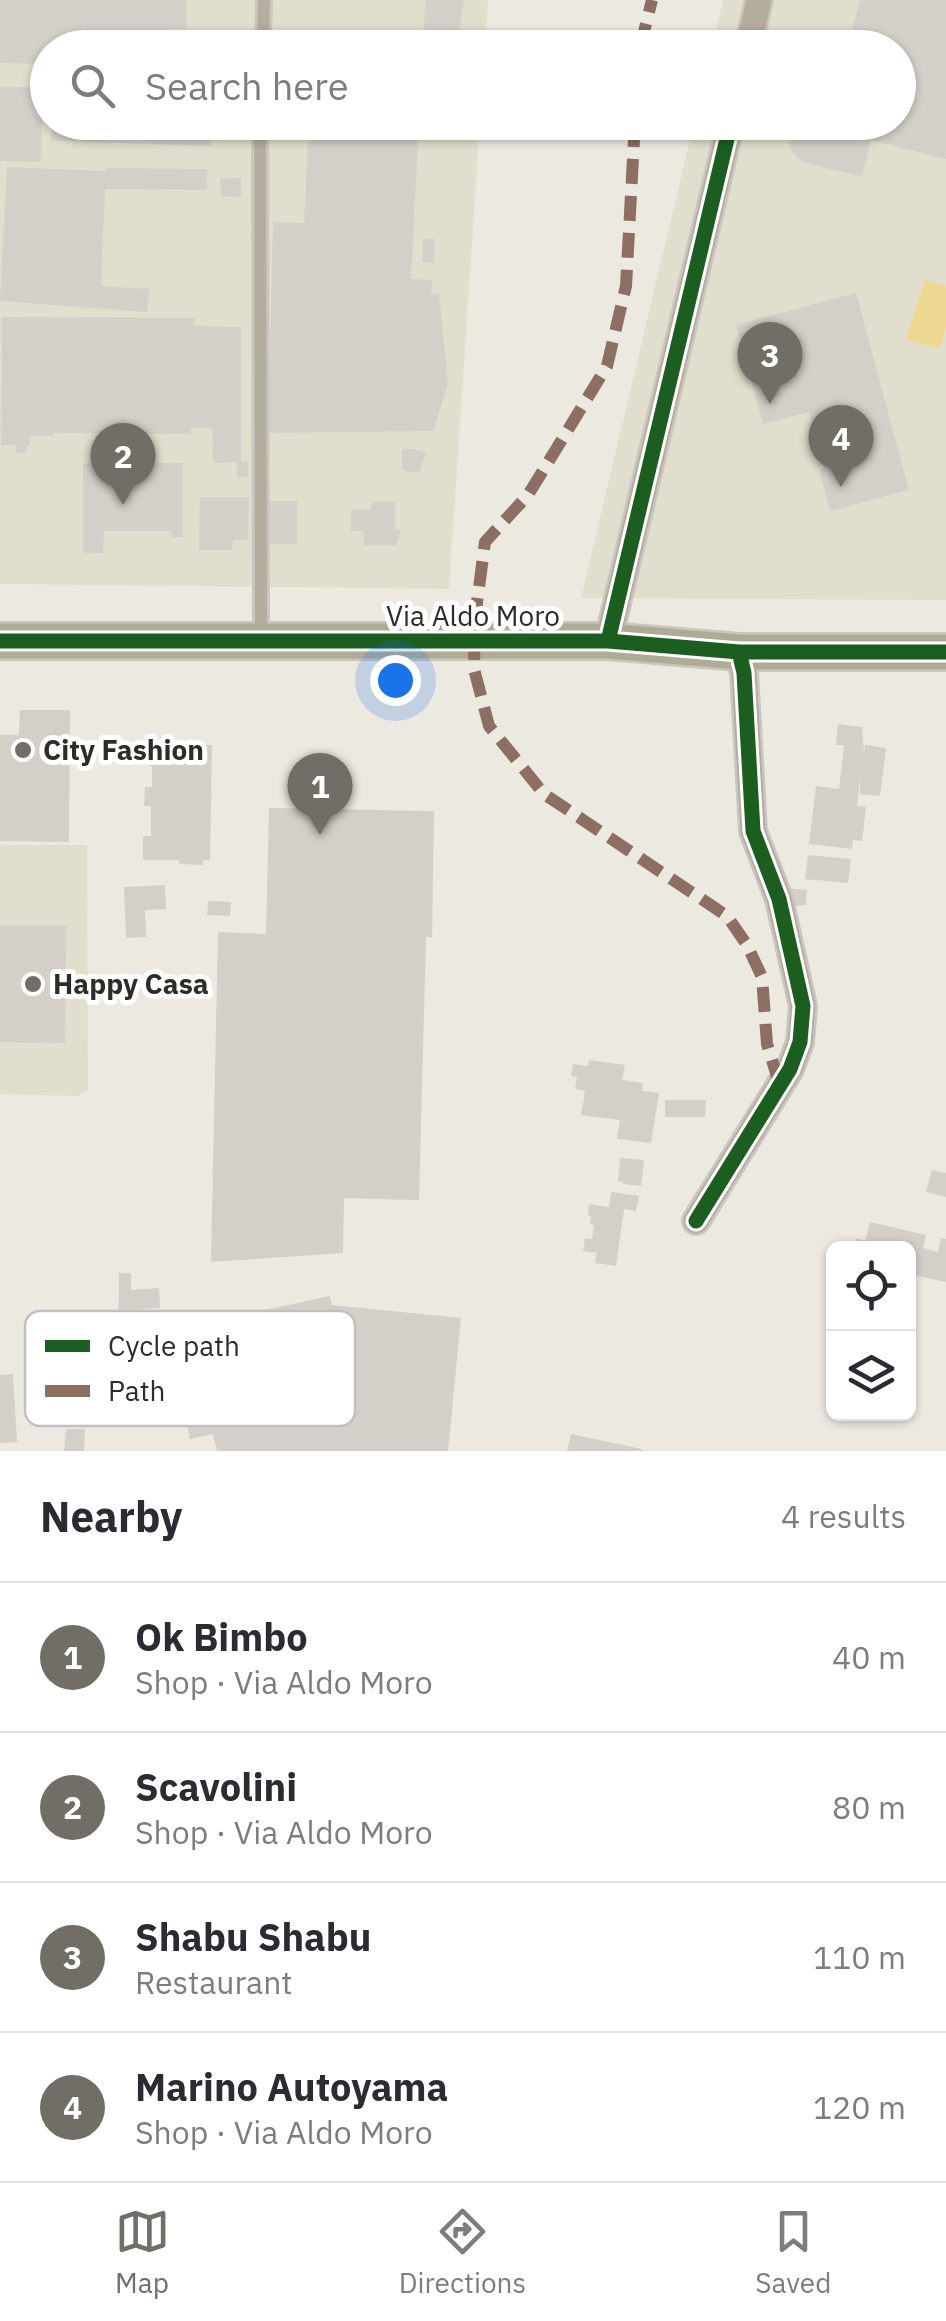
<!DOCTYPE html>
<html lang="en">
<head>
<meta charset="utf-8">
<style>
  body { margin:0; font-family:"IBM Plex Sans",sans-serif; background:#f2f2f3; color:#2b2b33 }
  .controls { position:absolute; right:30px; bottom:30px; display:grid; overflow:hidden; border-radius:15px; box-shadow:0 2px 8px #0004 }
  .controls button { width:90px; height:90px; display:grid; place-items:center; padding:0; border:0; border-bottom:2px solid #e1e1e2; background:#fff; color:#2b2b33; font:50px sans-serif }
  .you { position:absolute; left:395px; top:680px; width:35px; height:35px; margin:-25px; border:8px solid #fff; border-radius:50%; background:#1a73e8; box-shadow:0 0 0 15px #1a73e833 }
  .badge { display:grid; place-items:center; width:65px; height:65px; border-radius:50%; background:#706e67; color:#fff; font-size:32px; font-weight:700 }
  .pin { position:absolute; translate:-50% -82px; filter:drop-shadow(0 2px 5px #0008) }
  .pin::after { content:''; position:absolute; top:52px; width:35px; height:30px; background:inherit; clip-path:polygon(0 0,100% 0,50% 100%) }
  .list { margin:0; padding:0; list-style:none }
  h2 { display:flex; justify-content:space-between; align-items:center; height:130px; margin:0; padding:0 40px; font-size:42px }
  h2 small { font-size:32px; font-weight:400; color:#7c7c81 }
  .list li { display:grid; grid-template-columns:65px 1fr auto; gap:30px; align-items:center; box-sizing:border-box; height:150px; padding:0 40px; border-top:2px solid #e1e1e2 }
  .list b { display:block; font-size:38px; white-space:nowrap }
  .list p { margin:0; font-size:32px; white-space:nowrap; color:#7c7c81 }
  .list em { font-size:32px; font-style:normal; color:#7c7c81 }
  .icon { flex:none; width:55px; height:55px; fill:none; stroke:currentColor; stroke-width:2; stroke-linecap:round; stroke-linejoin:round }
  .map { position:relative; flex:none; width:946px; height:1451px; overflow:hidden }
  .search { position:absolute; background:#fff; box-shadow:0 2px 8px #0004; left:30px; right:30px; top:30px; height:110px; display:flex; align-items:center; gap:25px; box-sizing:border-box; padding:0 35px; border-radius:55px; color:#7c7c81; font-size:38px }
  .sheet { height:730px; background:#fff }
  nav { display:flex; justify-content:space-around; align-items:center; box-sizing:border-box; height:140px; border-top:2px solid #e1e1e2; background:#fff; font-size:28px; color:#7c7c81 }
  nav a { display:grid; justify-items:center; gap:5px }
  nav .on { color:#706e67 }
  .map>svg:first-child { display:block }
</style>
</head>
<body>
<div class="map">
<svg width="946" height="1451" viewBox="0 0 946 1451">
  <rect width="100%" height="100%" fill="#ece9e1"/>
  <path fill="#e2dece" d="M0,0h488l-3,47 -437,1v74l432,1 -31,466 -449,-5z
    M723,0h223v600l-365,-2 113,-475 204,-1v-74l-186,-1z
    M0,845h87l1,245 -10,6 -78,-2z"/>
  <path fill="#eed791" d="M925,280l21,6v42l-7,21 -33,-10z"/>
  <path fill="#d3d0c9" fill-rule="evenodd" d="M0,0h186v29h-18v19h-120v16l-48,-1z
    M426,0h38l-7,48h-35z
    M860,0h86v159l-75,-19 -9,37 -59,-15 -11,-10 -5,-16v-10l-6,-4h117v-74h-51z
    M302,38l38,2v8h-38z
    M0,87h48v23h-6l-1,52 -41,-1z
    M52,122h160l-1,24 -160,-5z
    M309,122h110l-8,157 21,1 -1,14h8l9,90 -15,47 -165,2 5,-211 31,1z
    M7,167l99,4 -1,-3 102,1v21l-102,-1 -4,97 48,3 -2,23 -147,-11z
    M241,178v18l-20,1 -1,-18z
    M423,239h12l-1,24 -12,-1z
    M856,293l53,197 -79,21 -11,-41 5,-2 -15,-56 -46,12 -27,-99zM833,405l19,3 8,9 -7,9 4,9 9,2v10l-8,10 -10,5z
    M2,317l192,1v8l47,1v135h7v15h-11v-15l-24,1 -1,-35h-21v6l-138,-1v3h-23v10l-4,-1v8h-10v-8h-15z
    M402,449h12l12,4 -7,20 -17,-3z
    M83,463h100v74h-11v-6h-68l-1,22h-20z
    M200,497h49l-1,43h-15l-1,10h-33z
    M268,501h29v43h-29z
    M372,502h23v27l6,1 -5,15h-32v-14h-13v-21h20z
    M20,710h50l-1,132 -69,-1v-106h19z
    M838,724l24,3 2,27 1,-9 21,3 -6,48 -20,-2v-17l-3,29 9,1 -4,34 -9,-1 -1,9 -43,-5 7,-58 23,3 5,-44h-8z
    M148,744l64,1 -2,115h-7v5l-24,-1v-4h-36v-24h8v-30h-7l1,-19h7v-21h-4z
    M269,808l165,3 -2,126h-6l-7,263 -75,-2 -1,55 -132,9 7,-330 48,2z
    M808,855l43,4 -3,24 -43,-4z
    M165,885l1,24 -21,1 1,27 -20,1 -2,-51z
    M788,888l19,2 -1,15 -13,1z
    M208,901l23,1 -1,14 -23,-1z
    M0,926h66l-1,117 -65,-1z
    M589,1060l36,5 -3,15 21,3 -1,8 17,2 -8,50 -34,-4 3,-19 -39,-5 4,-24 -10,-2 2,-12 -6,-1 2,-12 15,2z
    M665,1100h41l-1,17h-40z
    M620,1158l24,2 -3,26 -18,-2v-2l-5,-1z
    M932,1170l14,3v24l-20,-5z
    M611,1192l28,4 -3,15 -12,-2 -8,57 -21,-3 2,-10 -14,-2 2,-13 7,1 2,-14 -4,-1 1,-8h-3l1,-12 20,3z
    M870,1222l56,13 -3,13 15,4 3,-14 5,1v43l-38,-8v-26h-54l2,-10 9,3z
    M119,1273h12v17l28,-2 1,20 -32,2 1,44h-11z
    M330,1296l2,9 129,13 -13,133h-231l-4,-17 -23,5 -23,-108z
    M13,1374l4,68 -17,1v-68z
    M66,1429h19l-1,22h-20z
    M571,1434l71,15v2h-75z"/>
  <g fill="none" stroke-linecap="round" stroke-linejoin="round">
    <defs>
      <path id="service" d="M263,48l1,-48
        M260,122l1,516"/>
      <path id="minor" d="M748,48l11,-48
        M608,641l123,-519
        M696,1221l94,-152 10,-27 3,-36 -24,-107 -26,-68 -9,-158 -5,-21"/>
      <path id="secondary" d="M0,641h608l131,11h207"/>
    </defs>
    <use href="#service" stroke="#c9c6c0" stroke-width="18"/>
    <use href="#minor" stroke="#c9c6c0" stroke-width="30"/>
    <use href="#secondary" stroke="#c9c6c0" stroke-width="40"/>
    <use href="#service" stroke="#b5ae9e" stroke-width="12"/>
    <use href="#minor" stroke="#b5ae9e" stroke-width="25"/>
    <use href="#secondary" stroke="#b0ab96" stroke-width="35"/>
    <path stroke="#8d6e63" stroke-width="12" stroke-dasharray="25 12" stroke-linecap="butt" d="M640,48l12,-48
      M635,122l-9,164 -19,80 -79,129 -43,47 -10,76 -1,51 15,57 55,68 183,122 20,29 15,32 5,67 13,42"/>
    <defs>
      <path id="cycleway" d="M0,641h608l131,11h207
        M608,641l123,-519
        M696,1221l94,-152 10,-27 3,-36 -24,-107 -26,-68 -9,-158 -5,-21"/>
    </defs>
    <use href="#cycleway" stroke="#fff" stroke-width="21"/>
    <use href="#cycleway" stroke="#1b5e20" stroke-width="15"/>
  </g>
  <g fill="#706e67" stroke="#fff" stroke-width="4">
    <circle cx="23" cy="750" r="10"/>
    <circle cx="33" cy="984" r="10"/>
  </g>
  <g text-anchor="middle" stroke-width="10" stroke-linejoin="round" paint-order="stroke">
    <g font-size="28" fill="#2e2c26" stroke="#fff">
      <text x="473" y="626">Via Aldo Moro</text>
    </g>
    <g font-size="28" font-weight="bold" fill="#2e2c26" stroke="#fff" text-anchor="start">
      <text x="43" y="760">City Fashion</text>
      <text x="53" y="994">Happy Casa</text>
    </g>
  </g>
  <rect x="25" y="1311" width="330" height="115" rx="15" fill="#fff" stroke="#c0c0be" stroke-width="2.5"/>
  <rect x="45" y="1340" width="45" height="12" fill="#1b5e20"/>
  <rect x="45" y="1385" width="45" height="12" fill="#8d6e63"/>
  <g font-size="28" fill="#2e2c26">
    <text x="108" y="1356">Cycle path</text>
    <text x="108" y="1401">Path</text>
  </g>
</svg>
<div class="controls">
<button><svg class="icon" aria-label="locate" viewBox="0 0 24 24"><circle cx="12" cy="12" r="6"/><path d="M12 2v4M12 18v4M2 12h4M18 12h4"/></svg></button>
<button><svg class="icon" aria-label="layers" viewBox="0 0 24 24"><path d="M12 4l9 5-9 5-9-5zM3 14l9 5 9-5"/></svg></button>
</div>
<div class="you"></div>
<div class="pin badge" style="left:320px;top:835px">1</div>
<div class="pin badge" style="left:123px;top:505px">2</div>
<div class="pin badge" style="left:770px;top:404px">3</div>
<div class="pin badge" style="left:841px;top:487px">4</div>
<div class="search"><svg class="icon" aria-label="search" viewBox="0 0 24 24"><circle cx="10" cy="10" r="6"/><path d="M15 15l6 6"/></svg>Search here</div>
</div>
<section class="sheet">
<h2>Nearby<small>4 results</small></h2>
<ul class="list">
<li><span class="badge">1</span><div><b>Ok Bimbo</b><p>Shop · Via Aldo Moro</p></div><em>40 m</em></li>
<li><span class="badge">2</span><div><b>Scavolini</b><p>Shop · Via Aldo Moro</p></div><em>80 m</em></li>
<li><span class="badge">3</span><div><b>Shabu Shabu</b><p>Restaurant</p></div><em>110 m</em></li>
<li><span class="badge">4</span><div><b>Marino Autoyama</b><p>Shop · Via Aldo Moro</p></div><em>120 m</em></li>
</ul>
</section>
<nav>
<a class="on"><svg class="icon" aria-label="map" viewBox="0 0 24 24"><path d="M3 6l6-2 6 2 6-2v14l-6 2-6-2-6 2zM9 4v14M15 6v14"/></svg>Map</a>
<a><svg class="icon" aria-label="directions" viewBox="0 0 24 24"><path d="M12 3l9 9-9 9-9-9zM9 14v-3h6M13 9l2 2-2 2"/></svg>Directions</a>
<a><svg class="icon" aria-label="saved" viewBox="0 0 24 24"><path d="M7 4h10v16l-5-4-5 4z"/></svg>Saved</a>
</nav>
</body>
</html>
